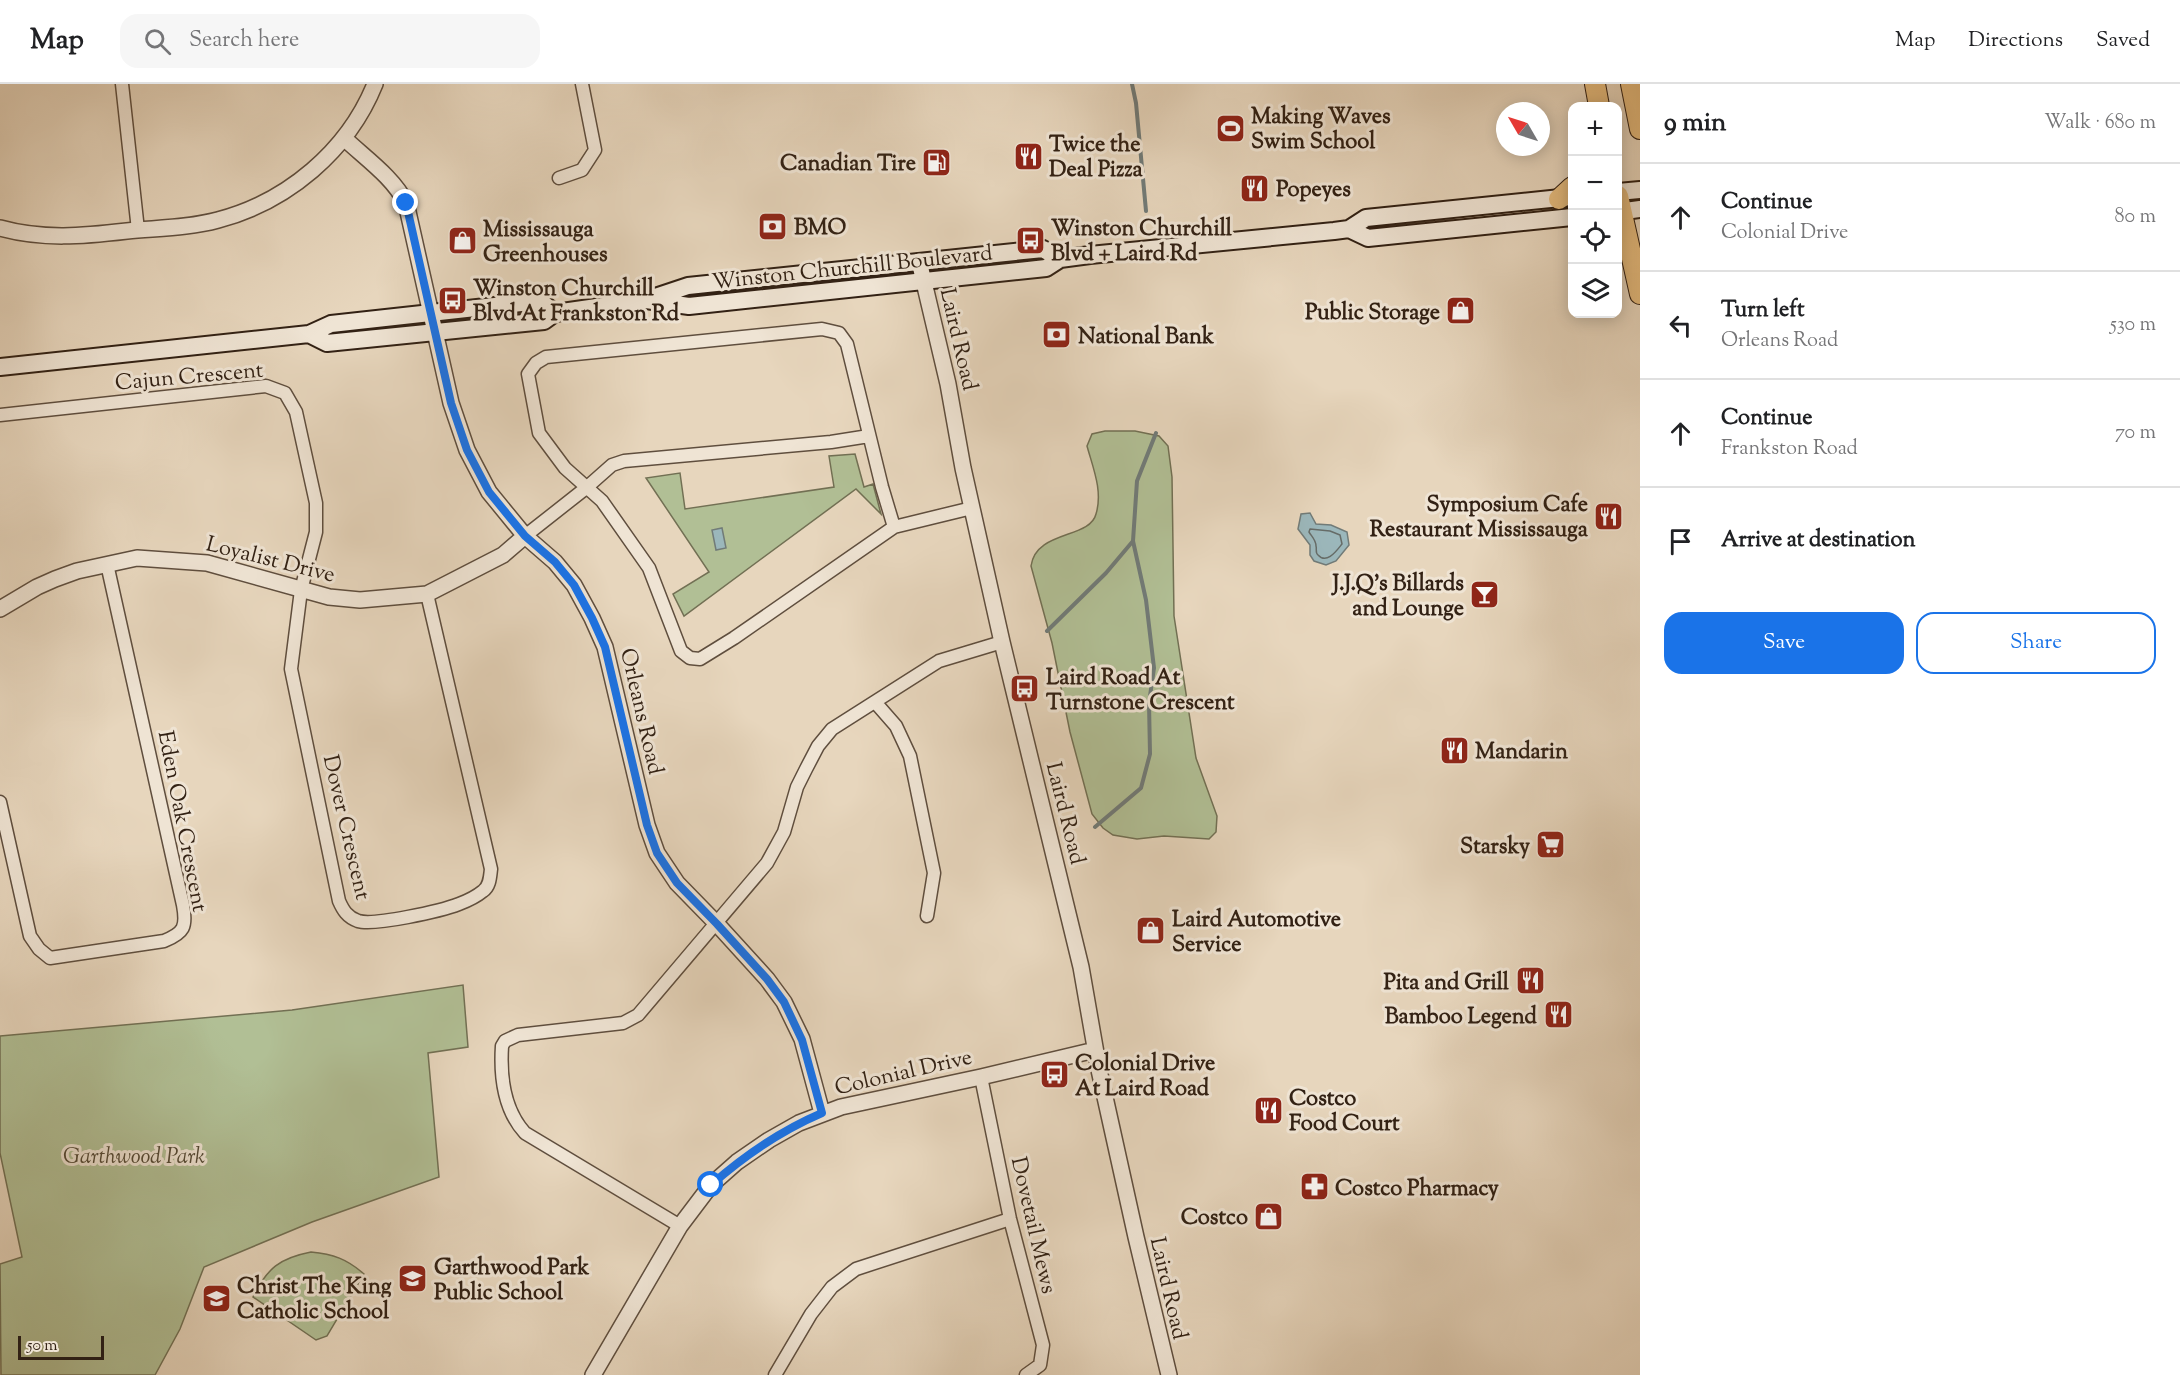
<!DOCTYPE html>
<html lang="en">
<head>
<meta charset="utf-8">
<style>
  body { margin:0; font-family:"Sorts Mill Goudy",serif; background:#f6f6f6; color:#202124 }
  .controls { position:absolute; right:18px; top:18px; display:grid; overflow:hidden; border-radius:12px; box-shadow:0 3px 15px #0003 }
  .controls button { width:54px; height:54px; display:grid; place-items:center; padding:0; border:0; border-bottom:2px solid #e0e0e0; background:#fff; color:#202124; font:30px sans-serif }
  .compass { position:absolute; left:1496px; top:18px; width:54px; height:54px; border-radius:50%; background:#fff; box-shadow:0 3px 15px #0003; rotate:309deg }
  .scale { position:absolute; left:18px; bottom:15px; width:86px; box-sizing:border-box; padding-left:6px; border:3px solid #322114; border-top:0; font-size:16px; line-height:21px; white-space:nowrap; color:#322114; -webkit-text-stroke:4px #efe4d4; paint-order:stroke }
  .stop { position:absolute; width:18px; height:18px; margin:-14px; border:4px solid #1a73e8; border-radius:50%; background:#fff }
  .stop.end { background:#1a73e8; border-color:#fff; box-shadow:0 2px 6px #0008 }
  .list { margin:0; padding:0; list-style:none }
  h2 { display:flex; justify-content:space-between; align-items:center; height:78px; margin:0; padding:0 24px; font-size:26px }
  h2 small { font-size:20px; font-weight:400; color:#757577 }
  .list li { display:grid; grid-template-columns:39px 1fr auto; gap:18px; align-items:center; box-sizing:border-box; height:108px; padding:0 24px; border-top:2px solid #e0e0e0 }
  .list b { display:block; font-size:22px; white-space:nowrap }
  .list p { margin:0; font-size:20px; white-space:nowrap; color:#757577 }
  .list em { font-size:20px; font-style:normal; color:#757577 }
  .actions { display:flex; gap:12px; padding:18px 24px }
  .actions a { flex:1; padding:14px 0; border:2px solid #1a73e8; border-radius:18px; text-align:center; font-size:21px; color:#1a73e8 }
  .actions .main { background:#1a73e8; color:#fff }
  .icon { flex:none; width:33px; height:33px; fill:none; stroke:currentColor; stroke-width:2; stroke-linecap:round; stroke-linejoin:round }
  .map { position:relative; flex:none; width:1640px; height:1291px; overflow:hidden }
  header { display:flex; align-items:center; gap:36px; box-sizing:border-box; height:84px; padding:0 30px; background:#fff; border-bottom:2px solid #e0e0e0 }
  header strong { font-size:28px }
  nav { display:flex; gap:33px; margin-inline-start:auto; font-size:21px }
  .search { width:420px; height:54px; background:#f6f6f6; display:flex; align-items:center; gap:15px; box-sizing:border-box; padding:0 21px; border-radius:18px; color:#757577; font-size:22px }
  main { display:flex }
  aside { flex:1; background:#fff }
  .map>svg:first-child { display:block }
</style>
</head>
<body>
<header>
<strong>Map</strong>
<div class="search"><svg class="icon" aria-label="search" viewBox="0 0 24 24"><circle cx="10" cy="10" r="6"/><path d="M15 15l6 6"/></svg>Search here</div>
<nav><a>Map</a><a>Directions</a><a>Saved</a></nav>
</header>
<main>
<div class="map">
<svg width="1640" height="1291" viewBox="0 0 1640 1291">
  <rect width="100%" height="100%" fill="#e7d6bd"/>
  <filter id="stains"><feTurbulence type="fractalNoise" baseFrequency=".00333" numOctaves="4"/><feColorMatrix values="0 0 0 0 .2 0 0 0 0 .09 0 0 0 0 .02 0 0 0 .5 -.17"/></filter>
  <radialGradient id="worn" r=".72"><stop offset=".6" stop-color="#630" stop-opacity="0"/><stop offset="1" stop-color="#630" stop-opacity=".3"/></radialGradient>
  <path fill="#b1bf95" stroke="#727054" stroke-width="1.5" d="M1105,347h30l24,5 9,10 4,31 2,139 22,142 21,58 -1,16 -7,7 -45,-3 -27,3 -24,-4 -10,-7 -11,-14 -22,-82 -18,-89 -21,-77c5,-36 59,-27 65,-52 7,-23 -3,-46 -9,-68l5,-12z
    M855,370l9,33 9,-3 8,30 -25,-25 -172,127 -11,-22 36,-22 -63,-94 34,-5 5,36 149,-22 -5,-31z
    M463,901l5,62 -40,6 11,124 -127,45 -108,45 -24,62 -25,46h-154l-1,-111 22,-7 -22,-104v-117l292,-26z
    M311,1168c22,2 36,7 53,22l-37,62 -11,4 -63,-43c14,-29 27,-39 58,-45z"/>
  <path fill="#9bb7bb" stroke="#717b78" stroke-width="1.5" d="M1310,429l6,11 15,1 16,7 2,13 -13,16 -10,4 -12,-4 -4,-6v-10l-12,-16 3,-15z
    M722,444l4,20 -10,2 -4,-20z"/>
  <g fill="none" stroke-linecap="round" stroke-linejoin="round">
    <path stroke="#666c68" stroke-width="1.5" d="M1310,445l20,2 10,4 2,9c-5,6 -15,21 -24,11 -3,-2 -1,-6 -2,-9 0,-6 -4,-9 -7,-14z"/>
    <path stroke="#717b78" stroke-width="4" d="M1132,0l4,19 10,108
      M1047,547l59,-58 27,-32
      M1095,743l46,-39 9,-34 -1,-51 5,-35 -8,-68 -13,-59 4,-60 19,-48"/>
    <defs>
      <path id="minor" d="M122,0l16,146
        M559,94l23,-8 13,-20 -13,-66
        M0,331l266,-29 19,7 11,19 20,91v29l-15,58 -10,79 48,232c4,9 8,16 19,20 16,5 83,-10 101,-17 8,-3 18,-8 24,-13 7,-5 7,-14 8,-22l-64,-275
        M894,443l-12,-40 -35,-143 -8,-11 -17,-4 -276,28 -10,6 -8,11 11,59 26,35 37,33 47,67 32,83 9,7 10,1 34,-21 160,-111 78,-19
        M525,452l61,-48 26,-23 12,-4 207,-19 38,-6
        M875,618l21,24 14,30 24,117 -7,43
        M0,718l30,134 9,13 11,9 114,-17c20,-8 23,-14 19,-36l-76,-341
        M981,993l29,142 33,126 -3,20 -14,10
        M680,1142l-155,-93c-21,-23 -25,-56 -23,-87l3,-5 13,-6 105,-12 15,-8 129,-152 17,-31 13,-45 9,-18 12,-23 14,-17 107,-68 63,-19
        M775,1291l36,-61 21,-27 24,-18 154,-50"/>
      <path id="tertiary" d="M344,54c21,20 49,39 62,65l45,200 16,47 22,42 36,44 30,26 19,23 18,33 13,29 42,178 10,28 20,30 40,41 50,55 17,23 18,37 20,74
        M0,144c43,12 84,8 127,3 30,-3 62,-3 91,-11 69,-18 130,-69 157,-136
        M919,177l29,123 15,84 39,174 79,325 18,103 37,167 33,138
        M0,525l37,-22 18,-8 22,-8 60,-13 70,5 122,34 31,3 67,-6 76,-39 22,-19
        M593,1291l87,-149 31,-41 26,-23 32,-22 30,-17 42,-16 140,-30 114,-27"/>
      <path id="secondary" d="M1618,108l22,-2
        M1618,128l22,-3
        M1349,145l19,9 204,-21
        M646,216l43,6 357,-38 14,-9 30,-4 244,-24 15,-2 17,-11 204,-21
        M309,250l18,9 217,-22 11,-8 91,-13 42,-14 355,-37 17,10
        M0,283l309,-33 22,-10 209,-23 15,12"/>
      <path id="primary" d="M1595,0l4,22
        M1631,0l9,45
        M1618,112l22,98
        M1559,115l13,-12"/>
    </defs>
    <use href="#minor" stroke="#5f4e3e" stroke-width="15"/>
    <use href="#tertiary" stroke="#5f4e3e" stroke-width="18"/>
    <use href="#secondary" stroke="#322114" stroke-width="20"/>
    <use href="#primary" stroke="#322114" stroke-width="22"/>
    <use href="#minor" stroke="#efe4d4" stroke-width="12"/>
    <use href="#tertiary" stroke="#efe4d4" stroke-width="15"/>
    <use href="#secondary" stroke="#efe4d4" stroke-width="16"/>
    <use href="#primary" stroke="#e4bb7e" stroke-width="20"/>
  </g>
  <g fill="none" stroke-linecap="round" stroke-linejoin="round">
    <path stroke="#1a73e8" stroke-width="8" d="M406,119l45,200 16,47 22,42 36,44 30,26 19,23 18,33 13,29 42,178 10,28 20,30 40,41 50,55 17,23 18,38 20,73c-42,18 -77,42 -111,72"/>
  </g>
  <defs>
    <symbol id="stadium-square" viewBox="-11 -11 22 22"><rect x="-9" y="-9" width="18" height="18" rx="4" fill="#8f2418" stroke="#efe4d4"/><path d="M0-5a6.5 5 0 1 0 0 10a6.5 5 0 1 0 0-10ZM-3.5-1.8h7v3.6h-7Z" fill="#fff"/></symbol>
    <symbol id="restaurant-square" viewBox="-11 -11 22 22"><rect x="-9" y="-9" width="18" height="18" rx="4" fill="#8f2418" stroke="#efe4d4"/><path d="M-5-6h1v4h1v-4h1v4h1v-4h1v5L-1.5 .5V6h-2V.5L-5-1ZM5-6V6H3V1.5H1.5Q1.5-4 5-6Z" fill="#fff"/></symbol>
    <symbol id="fuel-square" viewBox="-11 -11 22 22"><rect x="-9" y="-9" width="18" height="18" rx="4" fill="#8f2418" stroke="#efe4d4"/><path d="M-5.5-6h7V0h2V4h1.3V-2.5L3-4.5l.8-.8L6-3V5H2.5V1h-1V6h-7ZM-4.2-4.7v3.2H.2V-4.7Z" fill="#fff"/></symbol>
    <symbol id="bank-square" viewBox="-11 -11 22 22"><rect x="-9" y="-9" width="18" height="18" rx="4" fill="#8f2418" stroke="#efe4d4"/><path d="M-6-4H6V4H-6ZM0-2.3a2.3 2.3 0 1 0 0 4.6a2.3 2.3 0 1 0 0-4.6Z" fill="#fff"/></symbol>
    <symbol id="bus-square" viewBox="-11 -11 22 22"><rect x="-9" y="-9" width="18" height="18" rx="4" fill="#8f2418" stroke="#efe4d4"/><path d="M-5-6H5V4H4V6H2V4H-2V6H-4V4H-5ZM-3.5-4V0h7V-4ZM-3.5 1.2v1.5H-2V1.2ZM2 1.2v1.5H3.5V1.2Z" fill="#fff"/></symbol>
    <symbol id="shop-square" viewBox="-11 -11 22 22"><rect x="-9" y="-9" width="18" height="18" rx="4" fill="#8f2418" stroke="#efe4d4"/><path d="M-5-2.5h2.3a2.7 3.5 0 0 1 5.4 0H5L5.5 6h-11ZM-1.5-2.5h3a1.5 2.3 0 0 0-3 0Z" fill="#fff"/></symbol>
    <symbol id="bar-square" viewBox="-11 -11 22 22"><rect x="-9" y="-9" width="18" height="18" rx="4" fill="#8f2418" stroke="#efe4d4"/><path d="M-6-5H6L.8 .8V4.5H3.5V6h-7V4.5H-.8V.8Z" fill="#fff"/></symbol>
    <symbol id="supermarket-square" viewBox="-11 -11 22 22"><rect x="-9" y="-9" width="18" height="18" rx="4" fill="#8f2418" stroke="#efe4d4"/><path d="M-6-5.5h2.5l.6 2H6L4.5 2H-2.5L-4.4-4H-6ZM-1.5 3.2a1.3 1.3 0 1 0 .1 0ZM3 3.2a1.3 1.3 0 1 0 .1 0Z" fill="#fff"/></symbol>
    <symbol id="pharmacy-square" viewBox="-11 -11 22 22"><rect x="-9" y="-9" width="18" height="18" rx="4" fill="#8f2418" stroke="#efe4d4"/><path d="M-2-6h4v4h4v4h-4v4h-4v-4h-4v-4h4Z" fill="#fff"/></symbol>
    <symbol id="school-square" viewBox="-11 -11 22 22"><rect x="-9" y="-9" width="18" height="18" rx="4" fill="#8f2418" stroke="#efe4d4"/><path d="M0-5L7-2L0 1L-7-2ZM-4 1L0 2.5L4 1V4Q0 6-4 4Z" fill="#fff"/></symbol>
  </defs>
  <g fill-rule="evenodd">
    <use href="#stadium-square" x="1214" y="28" width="33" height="33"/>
    <use href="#restaurant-square" x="1012" y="56" width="33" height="33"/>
    <use href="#fuel-square" x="920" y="62" width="33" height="33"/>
    <use href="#restaurant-square" x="1238" y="88" width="33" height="33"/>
    <use href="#bank-square" x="756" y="126" width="33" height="33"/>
    <use href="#bus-square" x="1014" y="140" width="33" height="33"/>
    <use href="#shop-square" x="446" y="140" width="33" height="33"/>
    <use href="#bus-square" x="436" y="200" width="33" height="33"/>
    <use href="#shop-square" x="1444" y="210" width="33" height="33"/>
    <use href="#bank-square" x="1040" y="234" width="33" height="33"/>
    <use href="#restaurant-square" x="1592" y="416" width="33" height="33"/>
    <use href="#bar-square" x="1468" y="494" width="33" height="33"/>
    <use href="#bus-square" x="1008" y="588" width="33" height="33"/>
    <use href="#restaurant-square" x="1438" y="650" width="33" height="33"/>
    <use href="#supermarket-square" x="1534" y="744" width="33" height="33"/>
    <use href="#shop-square" x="1134" y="830" width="33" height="33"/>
    <use href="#restaurant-square" x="1514" y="880" width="33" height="33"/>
    <use href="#restaurant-square" x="1542" y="914" width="33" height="33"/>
    <use href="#bus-square" x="1038" y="974" width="33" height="33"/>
    <use href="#restaurant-square" x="1252" y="1010" width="33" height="33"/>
    <use href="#pharmacy-square" x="1298" y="1086" width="33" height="33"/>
    <use href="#shop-square" x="1252" y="1116" width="33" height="33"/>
    <use href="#school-square" x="396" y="1178" width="33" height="33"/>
    <use href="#school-square" x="200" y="1198" width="33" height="33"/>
  </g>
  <g text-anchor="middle" stroke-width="6" stroke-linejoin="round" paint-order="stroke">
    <g font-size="22" font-weight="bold" fill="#322114" stroke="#efe4d4" text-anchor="start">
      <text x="1251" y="39">Making Waves<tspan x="1251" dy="25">Swim School</tspan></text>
      <text x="1049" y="67">Twice the<tspan x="1049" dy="25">Deal Pizza</tspan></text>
      <text x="916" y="86" text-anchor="end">Canadian Tire</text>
      <text x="1276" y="112">Popeyes</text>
      <text x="794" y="150">BMO</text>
      <text x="1051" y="151">Winston Churchill<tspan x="1051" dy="25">Blvd + Laird Rd</tspan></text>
      <text x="483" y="152">Mississauga<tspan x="483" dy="25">Greenhouses</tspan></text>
      <text x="473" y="211">Winston Churchill<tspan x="473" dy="25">Blvd At Frankston Rd</tspan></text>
      <text x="1440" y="235" text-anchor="end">Public Storage</text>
      <text x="1078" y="259">National Bank</text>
      <text x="1588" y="427" text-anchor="end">Symposium Cafe<tspan x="1588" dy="25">Restaurant Mississauga</tspan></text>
      <text x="1464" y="506" text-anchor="end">J.J.Q's Billards<tspan x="1464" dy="25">and Lounge</tspan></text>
      <text x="1046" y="600">Laird Road At<tspan x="1046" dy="25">Turnstone Crescent</tspan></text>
      <text x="1475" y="674">Mandarin</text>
      <text x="1530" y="769" text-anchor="end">Starsky</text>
      <text x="1172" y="842">Laird Automotive<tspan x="1172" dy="25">Service</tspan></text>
      <text x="1509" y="905" text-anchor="end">Pita and Grill</text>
      <text x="1537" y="939" text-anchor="end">Bamboo Legend</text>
      <text x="1075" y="986">Colonial Drive<tspan x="1075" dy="25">At Laird Road</tspan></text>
      <text x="1289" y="1021">Costco<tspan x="1289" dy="25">Food Court</tspan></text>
      <text x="1335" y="1111">Costco Pharmacy</text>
      <text x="1248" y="1140" text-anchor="end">Costco</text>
      <text x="434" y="1190">Garthwood Park<tspan x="434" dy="25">Public School</tspan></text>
      <text x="237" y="1209">Christ The King<tspan x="237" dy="25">Catholic School</tspan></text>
    </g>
    <g font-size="22" fill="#322114" stroke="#efe4d4">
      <text transform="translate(852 182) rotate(-6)" y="8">Winston Churchill Boulevard</text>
      <text transform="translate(960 255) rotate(77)" y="8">Laird Road</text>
      <text transform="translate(189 291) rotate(-5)" y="8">Cajun Crescent</text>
      <text transform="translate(271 474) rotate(14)" y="8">Loyalist Drive</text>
      <text transform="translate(643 627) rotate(77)" y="8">Orleans Road</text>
      <text transform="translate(1067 729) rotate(76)" y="8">Laird Road</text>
      <text transform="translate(184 737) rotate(79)" y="8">Eden Oak Crescent</text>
      <text transform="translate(348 743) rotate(77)" y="8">Dover Crescent</text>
      <text transform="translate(903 987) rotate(-13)" y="8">Colonial Drive</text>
      <text transform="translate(1035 1141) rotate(77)" y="8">Dovetail Mews</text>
      <text transform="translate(1170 1204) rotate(77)" y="8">Laird Road</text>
    </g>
    <g font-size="22" font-style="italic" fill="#524834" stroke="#efe4d4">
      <text x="134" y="1079">Garthwood Park</text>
    </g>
  </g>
  <rect width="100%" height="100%" filter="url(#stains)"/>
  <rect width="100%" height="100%" fill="url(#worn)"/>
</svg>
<div class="controls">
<button>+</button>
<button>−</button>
<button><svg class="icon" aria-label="locate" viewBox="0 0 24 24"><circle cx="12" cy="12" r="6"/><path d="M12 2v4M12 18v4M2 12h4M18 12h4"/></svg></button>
<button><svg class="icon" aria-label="layers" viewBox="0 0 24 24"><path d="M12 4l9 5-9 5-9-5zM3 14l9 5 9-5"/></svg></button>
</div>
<svg class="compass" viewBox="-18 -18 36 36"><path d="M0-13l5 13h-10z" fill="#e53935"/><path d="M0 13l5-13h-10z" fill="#757577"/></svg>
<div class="scale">50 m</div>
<div class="stop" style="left:711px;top:1101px"></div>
<div class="stop end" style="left:406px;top:119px"></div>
</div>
<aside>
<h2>9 min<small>Walk · 680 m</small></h2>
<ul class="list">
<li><svg class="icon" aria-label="ahead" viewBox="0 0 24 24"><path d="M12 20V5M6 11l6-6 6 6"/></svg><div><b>Continue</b><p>Colonial Drive</p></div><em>80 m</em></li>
<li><svg class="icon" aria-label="left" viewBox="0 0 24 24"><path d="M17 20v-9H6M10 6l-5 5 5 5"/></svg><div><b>Turn left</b><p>Orleans Road</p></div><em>530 m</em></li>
<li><svg class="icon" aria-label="ahead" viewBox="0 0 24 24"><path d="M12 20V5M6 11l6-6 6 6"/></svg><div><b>Continue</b><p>Frankston Road</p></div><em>70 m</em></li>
<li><svg class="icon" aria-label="arrive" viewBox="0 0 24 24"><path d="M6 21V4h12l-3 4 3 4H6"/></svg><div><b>Arrive at destination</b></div></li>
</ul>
<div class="actions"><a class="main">Save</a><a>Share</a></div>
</aside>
</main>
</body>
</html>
